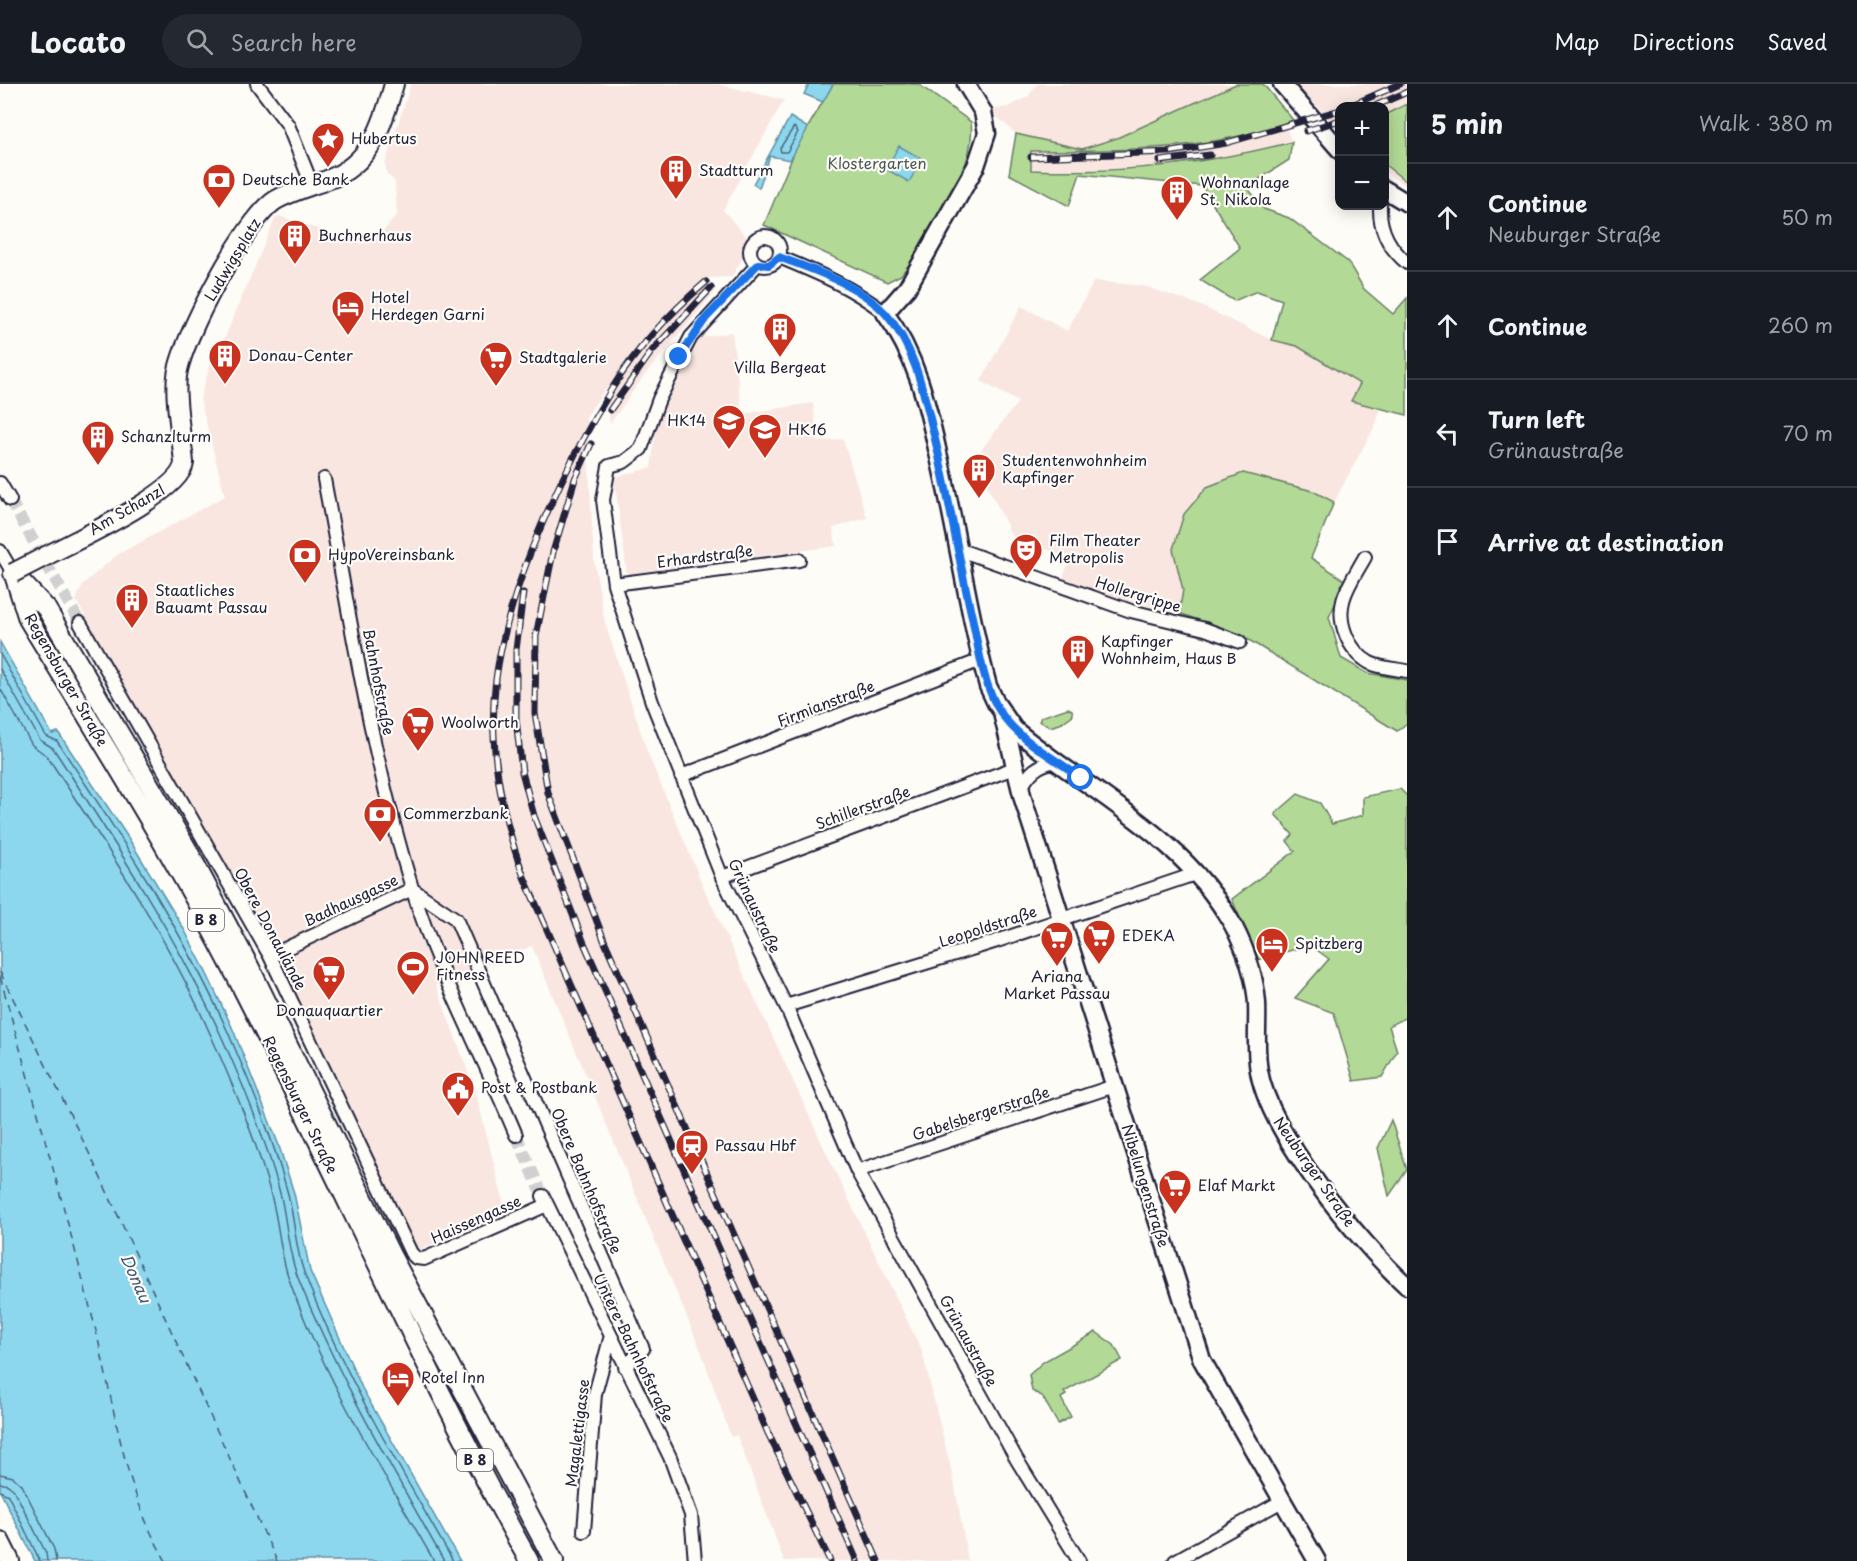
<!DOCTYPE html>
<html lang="en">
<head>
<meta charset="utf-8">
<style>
  body { margin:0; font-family:"Playpen Sans",sans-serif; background:#242831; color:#f1f3f6 }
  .controls { position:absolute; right:18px; top:18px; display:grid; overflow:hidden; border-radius:12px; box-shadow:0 3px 15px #0003 }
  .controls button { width:54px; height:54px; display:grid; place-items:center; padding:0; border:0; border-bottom:2px solid #363941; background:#171b24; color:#f1f3f6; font:30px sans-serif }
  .stop { position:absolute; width:18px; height:18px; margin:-14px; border:4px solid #1a73e8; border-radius:50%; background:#fff }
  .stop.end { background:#1a73e8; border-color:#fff; box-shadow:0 2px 6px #0008 }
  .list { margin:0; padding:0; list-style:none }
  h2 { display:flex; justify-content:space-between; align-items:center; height:78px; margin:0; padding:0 24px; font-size:26px }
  h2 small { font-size:20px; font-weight:400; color:#9ea1a6 }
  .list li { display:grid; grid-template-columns:39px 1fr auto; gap:18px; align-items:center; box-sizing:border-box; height:108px; padding:0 24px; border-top:2px solid #363941 }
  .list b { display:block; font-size:22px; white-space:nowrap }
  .list p { margin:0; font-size:20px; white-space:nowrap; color:#9ea1a6 }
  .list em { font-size:20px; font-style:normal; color:#9ea1a6 }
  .icon { flex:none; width:33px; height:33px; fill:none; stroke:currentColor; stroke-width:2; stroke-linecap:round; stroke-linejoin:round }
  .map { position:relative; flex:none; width:1407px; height:1477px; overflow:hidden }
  header { display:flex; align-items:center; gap:36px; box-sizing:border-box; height:84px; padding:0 30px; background:#171b24; border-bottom:2px solid #363941 }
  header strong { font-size:28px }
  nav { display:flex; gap:33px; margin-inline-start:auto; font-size:21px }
  .search { width:420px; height:54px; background:#242831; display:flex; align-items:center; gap:15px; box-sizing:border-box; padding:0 21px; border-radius:33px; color:#9ea1a6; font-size:22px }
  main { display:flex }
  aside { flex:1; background:#171b24 }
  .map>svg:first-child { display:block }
</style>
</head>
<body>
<header>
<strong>Locato</strong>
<div class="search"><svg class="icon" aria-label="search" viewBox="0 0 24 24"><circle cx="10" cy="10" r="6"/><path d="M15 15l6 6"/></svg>Search here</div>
<nav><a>Map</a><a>Directions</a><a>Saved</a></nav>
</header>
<main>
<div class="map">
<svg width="1407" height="1477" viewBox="0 0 1407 1477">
  <rect width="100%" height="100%" fill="#fdfcf7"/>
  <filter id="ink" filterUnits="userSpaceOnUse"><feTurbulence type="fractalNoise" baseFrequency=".0167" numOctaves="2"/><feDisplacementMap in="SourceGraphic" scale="12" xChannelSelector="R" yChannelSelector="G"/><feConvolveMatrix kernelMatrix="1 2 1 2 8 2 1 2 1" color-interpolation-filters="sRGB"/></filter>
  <g filter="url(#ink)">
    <path fill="#f9e6e1" d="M411,0h306l67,16 -61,110 28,32 -19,35 -29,1 12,14 -72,85 -33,47 -4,-36 -20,29 8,143 11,63 43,131 55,132 129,279 90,186 32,130 14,80h-184l-47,-126 -6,2 -30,-86 -169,-405 -96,39 40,108 31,123 -92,35 -154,-311 -90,-171 -95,-169 7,-16 34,-29 108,-59 -25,-97 13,-44 7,-6 55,-130 4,-3 84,28 4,-10 12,2 18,-21 -2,-33 -8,-8 -2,-10z
      M1037,0h199l-119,54 -36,11 -65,-15 -26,-24 18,-3 20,-10z
      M1286,0h121v103l-22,-15 -1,-66h-44l-1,23 -40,-41z
      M1284,39l8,19 -52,13 -59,10 -59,4 -91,2 -1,-20 89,-1 56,-4 59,-10z
      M1094,197l50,5 53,18 75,36 25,6 63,38 -9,17 29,7 -3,14 -43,80 -21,-11 -140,58 10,41 -4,23 -60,-15 -56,-20 7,-20 -58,-22 -38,-77 44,-57 -37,-21 40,-75 46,25z
      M732,248l10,82 71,-11 5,39 25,-3 24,79 -34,10 3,18 -209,28 -13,-97 37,-9 6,-51 37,-78z"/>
    <path fill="#b2d995" stroke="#6a7e68" stroke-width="1.5" d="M833,0h85l53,38c6,48 -37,100 -60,140l-10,13 -14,7 -123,-57 33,-79z
      M1236,0h27l30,36c-83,32 -175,30 -262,31v19c88,4 175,-6 261,-28l-3,18 -42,27 17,22 25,9 59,44 16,27 29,25 14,-16v117l-56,-14 9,-17 -63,-38 -25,-6 10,-40 -25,-9 -23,10 -34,-21 40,-32 -38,-62 -122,-12 -11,32 -60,-32 7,-40 66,15 35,-11z
      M1407,20v78l-22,-17 -1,-50z
      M1243,389l70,18 21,11 -23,56 35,23 -17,36 12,41 26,15 40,7v43l-10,8 -153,-94 -65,-24 4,-23 -10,-41 11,-35 23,-27z
      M1068,624l4,2 1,5 -13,9 -10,3 -11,-6 2,-4z
      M1400,705l7,7v221l-18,9 8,25 -15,26 -28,4 -20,-68 -39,-15 34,-39 -19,-14 -53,15 -25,-61 63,-48 -8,-10 6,-6 -18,-21 23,-20 22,9 12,21 31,-9v-18z
      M1391,1036l16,50 -18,26 -11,-48z
      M1096,1248l18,13 8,15 -58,32 2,3 -5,3 10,19 -13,7 -16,-28 -10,-5 -3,-16 14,-13z"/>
    <path fill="#8cd7ed" stroke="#628fa6" stroke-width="1.5" d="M809,0h24l-10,18 -19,-8z
      M790,33l18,11 -18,32 -20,-4 -11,32 -6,-4z
      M899,62l23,13 -13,23 -23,-13z
      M0,558l52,92 6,-2 71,107 55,90 21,41 27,57 46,116 16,50 16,78 52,117 98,173h-425l-35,-70z"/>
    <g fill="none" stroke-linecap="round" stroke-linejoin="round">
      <path stroke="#4c6a82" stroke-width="1.5" d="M794,43l4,5 -11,20h-6l-1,-4z
        M0,570l46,82 11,5c62,93 124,186 170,289 23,53 46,108 61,164 7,26 7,56 17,81 39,101 95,193 148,286
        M0,585l40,71 13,8c60,92 120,183 166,283 24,53 48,110 62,166 6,26 7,56 17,81 40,99 94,190 146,283
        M0,604l32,57 15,11c60,91 121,181 165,282 23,52 46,106 60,161 7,26 8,55 17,80 35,100 93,191 145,282
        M0,1390l13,3 9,8 32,64 2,12
        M0,1399l8,2 6,5 32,63 1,8
        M0,1407l8,4 32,66"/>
      <path stroke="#425870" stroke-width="1.5" stroke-dasharray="8 6" stroke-linecap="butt" d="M0,888l92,187 185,402
        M0,892c32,117 65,233 95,351 20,80 28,162 71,234"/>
      <path stroke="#d1d0d1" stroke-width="12" stroke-dasharray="12 6" stroke-linecap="butt" d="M10,416l70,123
        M516,1051l27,61"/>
      <defs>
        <path id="street" d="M257,0l31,41 24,60
          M1380,122c-1,24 9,42 27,57
          M750 167a15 15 0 1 1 30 0a15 15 0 1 1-30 0Z
          M779,173c39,16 73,30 106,56
          M758,180l-67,73 -32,62 -18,50 -17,13 -15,4 -6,34 11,84 38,118 70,175 64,129 71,165 160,289 62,101
          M324,395c26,137 47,276 88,409 26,85 70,165 104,247
          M0,399l10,17
          M960,466l171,61 74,18 35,13
          M0,467l13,22
          M1365,473c-15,27 -32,47 -19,78 4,11 13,22 24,28 10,5 26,6 37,8
          M614,500l185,-24
          M80,539l190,333 141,297 5,5 8,1 123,-54
          M681,692l300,-116
          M1020,706c9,-18 17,-25 36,-29
          M722,793l292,-109
          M412,805l44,30 187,430 -18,18
          M270,872l142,-67
          M786,922l211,-65 201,-68
          M857,1087l257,-85
          M543,1112l127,261 21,58 4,46
          M584,1447l11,-137 15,-55
          M1175,1477l107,-60"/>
        <path id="secondary" d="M966,0l17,28 4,21 -11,33 -69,122 -22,25c31,42 42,90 53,140 19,77 29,156 50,233l8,17 18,26c76,64 169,106 219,196 12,23 22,52 24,78 1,22 -2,46 2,68 11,64 100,171 148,215
          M1282,0l58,66
          M1384,105l23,14
          M1003,633l20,82 179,561 115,201"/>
        <path id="primary" d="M46,472c28,-15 135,-63 138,-93 -2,-26 -10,-62 -7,-87 4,-36 69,-158 99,-176 16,-9 35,-14 51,-20 44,-16 56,-55 67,-96
          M13,489l33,35 140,239 64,121 141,287 163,306
          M15,494l13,41c71,118 145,234 208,357 100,194 187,394 293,585
          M0,1457l10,20"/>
      </defs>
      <use href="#street" stroke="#22223b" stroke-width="16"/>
      <use href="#secondary" stroke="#22223b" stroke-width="21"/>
      <use href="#primary" stroke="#22223b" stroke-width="22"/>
      <use href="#street" stroke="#fdfcf7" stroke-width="12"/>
      <use href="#secondary" stroke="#fdfcf7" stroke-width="16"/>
      <use href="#primary" stroke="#fdfcf7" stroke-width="18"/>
      <defs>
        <path id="rail" d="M1350,22l50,-22
          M1375,22l32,-14
          M1306,47l34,-11
          M1031,73l139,-5 56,-9 114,-33
          M1160,77l50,-6
          M706,198c-35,30 -69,66 -93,105 -53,87 -112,211 -119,312 -3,61 9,121 30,178l244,556 62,128
          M610,326l42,-59 59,-63
          M591,360l-16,35 -22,73 -17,84 -1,77 13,80 56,147 274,621
          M523,509l-7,57v69l6,53 12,44 50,127 273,618"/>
      </defs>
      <use href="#rail" stroke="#22223b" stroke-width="7"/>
      <use href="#rail" stroke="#fdfcf7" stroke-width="4.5" stroke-dasharray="14" stroke-linecap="butt"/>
      <defs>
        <path id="primary-bridge" d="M13,489l33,-17"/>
      </defs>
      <use href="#primary-bridge" stroke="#22223b" stroke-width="22" stroke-linecap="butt"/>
      <use href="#primary-bridge" stroke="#fdfcf7" stroke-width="18"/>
    </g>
  </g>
  <g fill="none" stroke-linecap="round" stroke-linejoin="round" filter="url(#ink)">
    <path stroke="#1a73e8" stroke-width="8" d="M679,273l27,-39 52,-54 11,1 10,-8c36,14 80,27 107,57 29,33 38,80 48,121 15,61 24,122 38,182 7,33 11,71 31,99 20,27 52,42 78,62"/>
  </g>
  <defs>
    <symbol id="sight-pin" viewBox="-11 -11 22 30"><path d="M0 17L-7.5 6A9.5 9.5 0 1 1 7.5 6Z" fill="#c8321e" stroke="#fdfcf7"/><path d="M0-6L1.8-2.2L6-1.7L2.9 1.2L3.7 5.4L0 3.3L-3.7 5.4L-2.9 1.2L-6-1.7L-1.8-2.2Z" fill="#fff"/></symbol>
    <symbol id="building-pin" viewBox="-11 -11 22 30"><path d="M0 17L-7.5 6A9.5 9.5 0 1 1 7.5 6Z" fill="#c8321e" stroke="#fdfcf7"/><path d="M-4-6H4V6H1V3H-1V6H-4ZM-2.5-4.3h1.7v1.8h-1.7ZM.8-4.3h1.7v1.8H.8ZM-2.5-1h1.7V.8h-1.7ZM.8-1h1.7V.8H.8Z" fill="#fff"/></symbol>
    <symbol id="bank-pin" viewBox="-11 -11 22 30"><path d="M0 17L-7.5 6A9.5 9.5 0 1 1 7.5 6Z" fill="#c8321e" stroke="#fdfcf7"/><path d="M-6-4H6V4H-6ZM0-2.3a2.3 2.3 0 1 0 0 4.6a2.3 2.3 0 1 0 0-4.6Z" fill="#fff"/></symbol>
    <symbol id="hotel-pin" viewBox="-11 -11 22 30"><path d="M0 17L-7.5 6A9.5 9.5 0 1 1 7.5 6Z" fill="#c8321e" stroke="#fdfcf7"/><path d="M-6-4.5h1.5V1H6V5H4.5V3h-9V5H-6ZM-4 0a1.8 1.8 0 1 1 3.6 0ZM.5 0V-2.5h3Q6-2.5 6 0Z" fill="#fff"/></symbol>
    <symbol id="supermarket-pin" viewBox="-11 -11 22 30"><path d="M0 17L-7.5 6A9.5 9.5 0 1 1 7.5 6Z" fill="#c8321e" stroke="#fdfcf7"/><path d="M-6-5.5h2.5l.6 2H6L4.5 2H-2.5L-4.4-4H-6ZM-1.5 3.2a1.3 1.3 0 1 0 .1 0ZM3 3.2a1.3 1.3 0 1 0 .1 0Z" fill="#fff"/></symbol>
    <symbol id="university-pin" viewBox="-11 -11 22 30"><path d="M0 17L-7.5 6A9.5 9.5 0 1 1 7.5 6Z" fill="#c8321e" stroke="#fdfcf7"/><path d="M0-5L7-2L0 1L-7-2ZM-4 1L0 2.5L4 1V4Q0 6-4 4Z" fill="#fff"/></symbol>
    <symbol id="theatre-pin" viewBox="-11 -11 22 30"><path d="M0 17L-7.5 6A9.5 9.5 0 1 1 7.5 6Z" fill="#c8321e" stroke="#fdfcf7"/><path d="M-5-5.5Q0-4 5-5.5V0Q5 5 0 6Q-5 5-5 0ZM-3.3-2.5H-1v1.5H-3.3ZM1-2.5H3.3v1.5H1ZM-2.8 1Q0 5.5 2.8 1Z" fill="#fff"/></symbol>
    <symbol id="stadium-pin" viewBox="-11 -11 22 30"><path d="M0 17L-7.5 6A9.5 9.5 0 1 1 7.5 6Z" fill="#c8321e" stroke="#fdfcf7"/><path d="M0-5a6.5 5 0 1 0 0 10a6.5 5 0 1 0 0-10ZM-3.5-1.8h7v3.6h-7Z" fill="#fff"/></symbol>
    <symbol id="civic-pin" viewBox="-11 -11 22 30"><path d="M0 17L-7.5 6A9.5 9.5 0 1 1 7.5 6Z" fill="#c8321e" stroke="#fdfcf7"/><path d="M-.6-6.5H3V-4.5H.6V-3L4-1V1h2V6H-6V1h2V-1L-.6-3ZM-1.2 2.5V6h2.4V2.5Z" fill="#fff"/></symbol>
    <symbol id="station-pin" viewBox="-11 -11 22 30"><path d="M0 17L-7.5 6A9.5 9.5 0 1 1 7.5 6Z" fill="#c8321e" stroke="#fdfcf7"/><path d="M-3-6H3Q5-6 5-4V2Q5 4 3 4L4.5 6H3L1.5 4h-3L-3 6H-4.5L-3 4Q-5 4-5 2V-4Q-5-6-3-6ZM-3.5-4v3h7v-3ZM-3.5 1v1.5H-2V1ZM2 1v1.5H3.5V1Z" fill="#fff"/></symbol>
  </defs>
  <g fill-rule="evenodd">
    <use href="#sight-pin" x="309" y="36" width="38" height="52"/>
    <use href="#building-pin" x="657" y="68" width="38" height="52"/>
    <use href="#bank-pin" x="200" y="77" width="38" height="52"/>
    <use href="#building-pin" x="1158" y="89" width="38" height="52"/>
    <use href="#building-pin" x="276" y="133" width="38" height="52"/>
    <use href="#hotel-pin" x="329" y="204" width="38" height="52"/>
    <use href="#building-pin" x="761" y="226" width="38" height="52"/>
    <use href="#building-pin" x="206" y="253" width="38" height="52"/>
    <use href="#supermarket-pin" x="477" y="255" width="38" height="52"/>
    <use href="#university-pin" x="710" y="318" width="38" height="52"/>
    <use href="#university-pin" x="746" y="327" width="38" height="52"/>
    <use href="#building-pin" x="79" y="334" width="38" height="52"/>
    <use href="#building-pin" x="960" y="367" width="38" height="52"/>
    <use href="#theatre-pin" x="1007" y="447" width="38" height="52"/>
    <use href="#bank-pin" x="286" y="452" width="38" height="52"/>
    <use href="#building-pin" x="113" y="497" width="38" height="52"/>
    <use href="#building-pin" x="1059" y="548" width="38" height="52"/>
    <use href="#supermarket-pin" x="399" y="620" width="38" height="52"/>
    <use href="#bank-pin" x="361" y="711" width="38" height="52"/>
    <use href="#supermarket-pin" x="1080" y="833" width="38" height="52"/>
    <use href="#supermarket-pin" x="1038" y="835" width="38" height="52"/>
    <use href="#hotel-pin" x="1253" y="841" width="38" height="52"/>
    <use href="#stadium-pin" x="394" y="864" width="38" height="52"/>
    <use href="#supermarket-pin" x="310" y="869" width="38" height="52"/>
    <use href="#civic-pin" x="439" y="985" width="38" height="52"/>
    <use href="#station-pin" x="673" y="1043" width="38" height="52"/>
    <use href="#supermarket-pin" x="1156" y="1083" width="38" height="52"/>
    <use href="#hotel-pin" x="379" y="1275" width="38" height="52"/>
  </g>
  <g text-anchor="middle" stroke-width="4.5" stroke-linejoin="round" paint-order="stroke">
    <g fill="#fdfcf7" stroke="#646373" stroke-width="1.5">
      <rect x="188" y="825" width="36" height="22" rx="4.5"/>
      <rect x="457" y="1365" width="36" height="22" rx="4.5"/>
    </g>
    <g font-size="14" font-weight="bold" fill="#22223b">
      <text x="206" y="841">B 8</text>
      <text x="475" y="1381">B 8</text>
    </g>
    <g font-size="15" fill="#22223b" stroke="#fdfcf7" text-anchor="start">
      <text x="351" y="60">Hubertus</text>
      <text x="699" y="92">Stadtturm</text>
      <text x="242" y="101">Deutsche Bank</text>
      <text x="1200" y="104">Wohnanlage<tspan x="1200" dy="17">St. Nikola</tspan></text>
      <text x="318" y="157">Buchnerhaus</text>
      <text x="371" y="219">Hotel<tspan x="371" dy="17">Herdegen Garni</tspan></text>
      <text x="248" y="277">Donau-Center</text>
      <text x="519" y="279">Stadtgalerie</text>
      <text x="780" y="289" text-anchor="middle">Villa Bergeat</text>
      <text x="706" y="342" text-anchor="end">HK14</text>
      <text x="788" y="351">HK16</text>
      <text x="121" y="358">Schanzlturm</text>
      <text x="1002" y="382">Studentenwohnheim<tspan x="1002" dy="17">Kapfinger</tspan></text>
      <text x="1049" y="462">Film Theater<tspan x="1049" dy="17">Metropolis</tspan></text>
      <text x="328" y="476">HypoVereinsbank</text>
      <text x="155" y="512">Staatliches<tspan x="155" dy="17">Bauamt Passau</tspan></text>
      <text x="1101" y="563">Kapfinger<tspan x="1101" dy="17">Wohnheim, Haus B</tspan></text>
      <text x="441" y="644">Woolworth</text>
      <text x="403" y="735">Commerzbank</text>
      <text x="1122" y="857">EDEKA</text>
      <text x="1295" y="865">Spitzberg</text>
      <text x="436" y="879">JOHN REED<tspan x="436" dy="17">Fitness</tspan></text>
      <text x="1057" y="898" text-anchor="middle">Ariana<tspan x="1057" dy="17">Market Passau</tspan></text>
      <text x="329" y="932" text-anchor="middle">Donauquartier</text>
      <text x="481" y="1009">Post &amp; Postbank</text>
      <text x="715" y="1067">Passau Hbf</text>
      <text x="1198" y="1107">Elaf Markt</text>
      <text x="421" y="1299">Rotel Inn</text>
    </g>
    <g font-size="15" fill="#4d5956" stroke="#fdfcf7">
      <text x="877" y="85">Klostergarten</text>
    </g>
    <g font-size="15" fill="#22223b" stroke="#fdfcf7">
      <text transform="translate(233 176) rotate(-59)" y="5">Ludwigsplatz</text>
      <text transform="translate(127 426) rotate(-30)" y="5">Am Schanzl</text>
      <text transform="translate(705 473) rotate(-7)" y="5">Erhardstraße</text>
      <text transform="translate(1138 511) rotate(17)" y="5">Hollergrippe</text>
      <text transform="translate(66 596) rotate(60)" y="5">Regensburger Straße</text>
      <text transform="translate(378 598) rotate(79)" y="5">Bahnhofstraße</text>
      <text transform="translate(826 620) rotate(-21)" y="5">Firmianstraße</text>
      <text transform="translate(863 724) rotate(-20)" y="5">Schillerstraße</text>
      <text transform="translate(351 817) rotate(-25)" y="5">Badhausgasse</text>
      <text transform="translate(754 822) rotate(65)" y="5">Grünaustraße</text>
      <text transform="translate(988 843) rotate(-18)" y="5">Leopoldstraße</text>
      <text transform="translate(270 845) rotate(62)" y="5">Obere Donaulände</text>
      <text transform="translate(300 1021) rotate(64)" y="5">Regensburger Straße</text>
      <text transform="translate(981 1030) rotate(-18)" y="5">Gabelsbergerstraße</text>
      <text transform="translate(1314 1088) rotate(55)" y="5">Neuburger Straße</text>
      <text transform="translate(586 1097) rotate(67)" y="5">Obere Bahnhofstraße</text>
      <text transform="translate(1145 1102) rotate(73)" y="5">Nibelungenstraße</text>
      <text transform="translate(476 1136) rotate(-24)" y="5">Haissengasse</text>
      <text transform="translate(968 1257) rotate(61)" y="5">Grünaustraße</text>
      <text transform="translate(633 1264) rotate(64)" y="5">Untere Bahnhofstraße</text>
      <text transform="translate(578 1349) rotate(-83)" y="5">Magalettigasse</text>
    </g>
    <g font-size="16" font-style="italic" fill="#425870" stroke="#fdfcf7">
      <text transform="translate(136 1194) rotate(66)" y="6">Donau</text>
    </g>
  </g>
</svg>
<div class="controls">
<button>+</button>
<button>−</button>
</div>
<div class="stop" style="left:1081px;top:694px"></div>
<div class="stop end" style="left:679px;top:273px"></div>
</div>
<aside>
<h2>5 min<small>Walk · 380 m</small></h2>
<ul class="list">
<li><svg class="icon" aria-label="ahead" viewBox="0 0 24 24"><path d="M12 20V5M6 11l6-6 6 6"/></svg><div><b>Continue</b><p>Neuburger Straße</p></div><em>50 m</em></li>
<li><svg class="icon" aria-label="ahead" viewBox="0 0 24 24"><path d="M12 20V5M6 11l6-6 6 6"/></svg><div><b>Continue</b></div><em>260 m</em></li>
<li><svg class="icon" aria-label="left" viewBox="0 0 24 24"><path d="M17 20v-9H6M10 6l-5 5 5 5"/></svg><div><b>Turn left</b><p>Grünaustraße</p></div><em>70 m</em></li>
<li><svg class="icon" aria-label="arrive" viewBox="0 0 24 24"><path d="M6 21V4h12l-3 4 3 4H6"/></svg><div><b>Arrive at destination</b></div></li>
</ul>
</aside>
</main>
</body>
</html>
